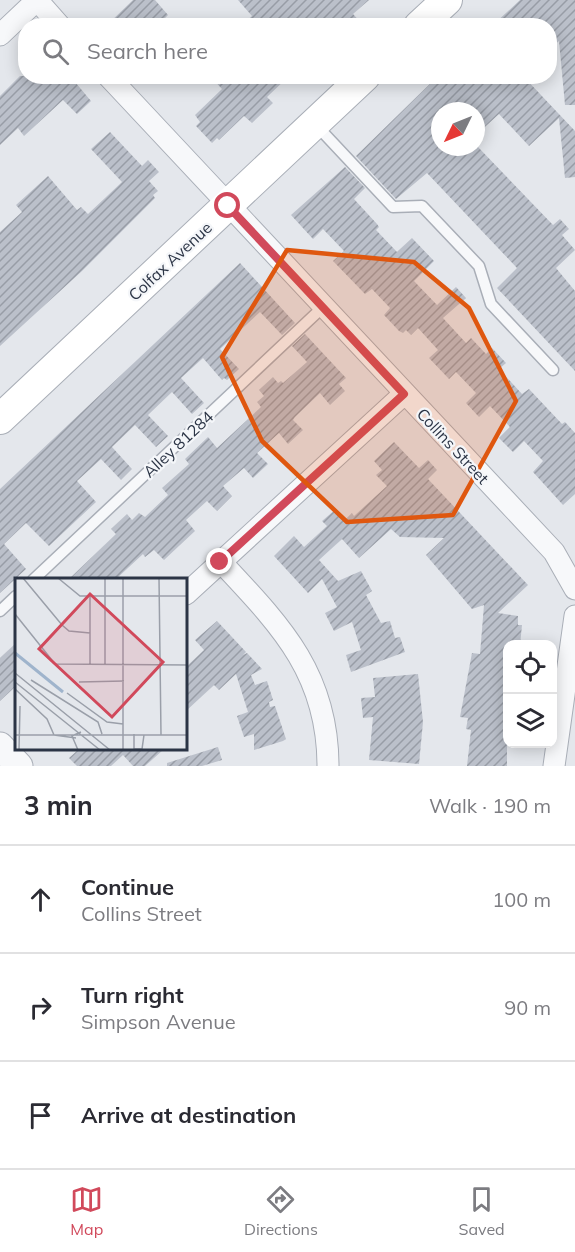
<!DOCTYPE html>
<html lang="en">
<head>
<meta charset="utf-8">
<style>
  body { margin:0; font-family:Mulish,sans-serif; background:#f2f2f3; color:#2b2b33 }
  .controls { position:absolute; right:18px; bottom:18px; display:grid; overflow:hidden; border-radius:12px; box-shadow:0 3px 15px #0003 }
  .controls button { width:54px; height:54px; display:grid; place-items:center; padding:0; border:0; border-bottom:2px solid #e1e1e2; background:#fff; color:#2b2b33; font:30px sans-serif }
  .compass { position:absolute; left:431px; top:102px; width:54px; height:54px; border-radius:50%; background:#fff; box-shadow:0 3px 15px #0003; rotate:227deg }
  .stop { position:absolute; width:18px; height:18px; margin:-14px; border:4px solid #d1495b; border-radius:50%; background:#fff }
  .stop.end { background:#d1495b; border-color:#fff; box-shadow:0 2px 6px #0008 }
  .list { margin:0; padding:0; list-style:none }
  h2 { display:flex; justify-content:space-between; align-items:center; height:78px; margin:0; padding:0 24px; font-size:26px }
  h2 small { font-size:20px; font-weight:400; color:#7c7c81 }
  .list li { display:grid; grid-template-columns:39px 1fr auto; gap:18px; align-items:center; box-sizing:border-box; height:108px; padding:0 24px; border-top:2px solid #e1e1e2 }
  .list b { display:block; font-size:22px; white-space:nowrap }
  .list p { margin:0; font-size:20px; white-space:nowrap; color:#7c7c81 }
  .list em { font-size:20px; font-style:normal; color:#7c7c81 }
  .icon { flex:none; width:33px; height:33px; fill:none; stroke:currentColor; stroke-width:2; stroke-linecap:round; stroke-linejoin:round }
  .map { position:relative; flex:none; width:575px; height:766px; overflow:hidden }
  .search { position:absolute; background:#fff; box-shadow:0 3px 15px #0003; left:18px; right:18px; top:18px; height:66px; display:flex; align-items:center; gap:15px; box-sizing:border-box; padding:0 21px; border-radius:24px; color:#7c7c81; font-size:22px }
  .sheet { height:402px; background:#fff }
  nav { display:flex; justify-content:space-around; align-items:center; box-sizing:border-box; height:84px; border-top:2px solid #e1e1e2; background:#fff; font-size:16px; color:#7c7c81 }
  nav a { display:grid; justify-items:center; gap:3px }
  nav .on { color:#d1495b }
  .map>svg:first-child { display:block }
</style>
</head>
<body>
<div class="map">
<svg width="575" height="766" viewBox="0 0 575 766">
  <defs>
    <pattern id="building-hatch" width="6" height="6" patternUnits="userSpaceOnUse" patternTransform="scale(1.5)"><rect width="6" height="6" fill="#bbc0ca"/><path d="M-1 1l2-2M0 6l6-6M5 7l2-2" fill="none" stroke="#989da6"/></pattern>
  </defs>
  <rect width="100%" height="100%" fill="#e4e7ec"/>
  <path fill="url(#building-hatch)" d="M133,0h22l13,15 -11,11h-51z
    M238,0h131l-16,14 11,12h-123l11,-10z
    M520,0h55v105h-10l-6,-64 -10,9v-24h-57z
    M20,76h50l21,25 -14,13 -14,-14 -39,36 -6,-8 -18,17v-49z
    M210,76h79l-22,21 6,6 -21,20 -8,-7 -25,24 -2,-2 -5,5 -16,-17 4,-4 -5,-7 27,-26z
    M438,76h85l52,55v46l-10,1 -6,-60 -30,28 -30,-32 -23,21v-24h-36v36h38l75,78 7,-6 9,10 -7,6 13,15 -19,18 19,23v80l-78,-83 20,-20 -90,-95 -31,26 -40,-43z
    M110,132l32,34 6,-6 11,12 -10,9 9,10 -5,4 2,3 -73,73 -82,75v-114l22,-20 -6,-7 32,-29 29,34 4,-3 7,7 34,-32 -31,-33z
    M345,167l20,21 -11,11 23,25 2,3 -3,3 21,22 15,-14 22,23 -20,20 23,24 19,-18 10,11 -23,20 23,25 5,-5 15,16 6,-6 14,15 -7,6 23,25 7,-5 33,35 3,-2 10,11v61l-12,11 -30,-33 10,-11 -19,-20 -11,11 -14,-14 11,-11 -20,-21 -11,11 -13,-14 10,-10 -20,-21 -7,7 -20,-21 9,-8 -20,-22 -7,7 -5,-5 -3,3 -4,-2 -15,-16 6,-7 -18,-19 -7,5 -32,-33 11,-10 -21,-22 -10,10 -22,-24z
    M240,263l55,60 -13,12 -22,-23 -40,37 19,20 -12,11 -3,-2 -2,2 -19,-22 -22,20 23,25 -12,11 -20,-22 -24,23 20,21 -12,11 -21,-22 -23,22 20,22 -11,11 -20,-21 -24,22 19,21 -47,44 -23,-23 -22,21 22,25 -26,24v-104z
    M305,334l41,44 -7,6 6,7 -15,14 -10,-12 -25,24 -2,3 10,10 -15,14 -9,-11 -22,20 11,11 -15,14 -9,-10 -21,18 9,10 -15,15 -10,-10 -21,19 9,11 -31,29 -10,-10 -9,7 -2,-3 -28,26h-47l48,-46 -5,-5 16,-15 5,6 7,-7 6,4 23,-22 -6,-7 27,-24 -4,-5 23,-22 9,11 44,-41 -4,-5 7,-6 -5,-6 14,-13 5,6 3,-2 2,2 24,-21 -15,-16z
    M394,442l25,26 9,-8 9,10 -9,9 100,106 -30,28 20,3v9h4l-2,20h-13v121h-40l4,-36 -5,-1 2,-11 -8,-1 12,-64 8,1 4,-49 -12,4 -46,-54 18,-17 -44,-1 -9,-8 -32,29 -17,-19 -23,21 19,21 23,-10 11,20 -6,4 15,28 9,-2 5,17 5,-1 5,15 -54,20 -5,-17 15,-5 -9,-28 -18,9 -9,-18 12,-6 -15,-28 -14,14 -34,-37 20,-20 10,11 23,-21 -5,-5 14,-12 9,11 7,-7 2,3 33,-30 -11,-11 6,-5 -8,-9z
    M217,621l29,31 -3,3 4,-2 15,16 -11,6 4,10 12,-4 6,19 -4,2 1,5 5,-1 11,33 -3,2 -29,9v-16l-10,3 -7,-21 11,-4 -12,-38 -17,16 -5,-5 -28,26v-44l18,-17 -9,-10z
    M16,643v43l-16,15v-43z
    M418,674l5,48 -4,42 -50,-4 4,-43 -10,1 -2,-20 14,-1 -2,-19z
    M218,747l4,13 -20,6h-35v-3z
    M78,750h85l-18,16h-12l-10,-11 -12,11h-34l-8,-8z"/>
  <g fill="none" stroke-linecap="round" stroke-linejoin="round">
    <defs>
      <path id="service" d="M317,126l76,81 29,-1 57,60 12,38 62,66
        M33,580l290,-273
        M0,611l16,-15"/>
      <path id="minor" d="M37,0l23,26
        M0,35l37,-35
        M108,76l446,476 21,37
        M221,562c59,63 107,111 107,204
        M186,594l218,-200
        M554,766l21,-150"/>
      <path id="tertiary" d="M0,746l19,20"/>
      <path id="secondary" d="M419,26l28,-26
        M0,419l365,-343"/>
    </defs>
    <use href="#service" stroke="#a9aeb7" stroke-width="13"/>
    <use href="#minor" stroke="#a9aeb7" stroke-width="23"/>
    <use href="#tertiary" stroke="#a9aeb7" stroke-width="29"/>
    <use href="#secondary" stroke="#a9aeb7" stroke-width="32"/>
    <use href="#service" stroke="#f7f8fa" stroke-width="10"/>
    <use href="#minor" stroke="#f7f8fa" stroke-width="21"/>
    <use href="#tertiary" stroke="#f7f8fa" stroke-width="27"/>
    <use href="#secondary" stroke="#fff" stroke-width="30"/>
  </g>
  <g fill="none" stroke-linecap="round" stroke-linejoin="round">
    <path stroke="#d1495b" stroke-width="8" d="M220,562l184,-168 -176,-188"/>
  </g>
  <path fill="#df570f" fill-opacity="0.2" stroke="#df570f" stroke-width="4.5" stroke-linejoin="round" d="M287,250l127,12 55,46 47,93 -63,114 -106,7 -85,-81 -40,-84z"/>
  <g text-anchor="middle" stroke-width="4.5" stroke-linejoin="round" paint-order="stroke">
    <g font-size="16" fill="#2b3445" stroke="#f4f6f9">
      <text transform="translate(170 261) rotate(-43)" y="6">Colfax Avenue</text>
      <text transform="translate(178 444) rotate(-43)" y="6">Alley 81284</text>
      <text transform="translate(453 446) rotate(47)" y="6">Collins Street</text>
    </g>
  </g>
  <g transform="translate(15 578)">
    <rect width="172" height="172" fill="#e4e7ec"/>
    <path fill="none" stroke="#9fb4cc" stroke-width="3" d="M0,75l48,39"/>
    <path fill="none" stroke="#9a9fa9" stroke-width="1.5" d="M8,0l39,47 7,6 21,2M43,0l22,18h108M90,0v87M108,0v172M144,0l2,157M0,36l40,50 133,1M75,87v-69M0,95l95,77M16,102l67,42 4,12M0,104l85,68M64,104l45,-1M0,111l32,30 7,16M52,115l40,29 16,2M119,156v15h8l2,-14M0,157h173M39,157l22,3M4,172l1,-44M63,172l-6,-14 9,-4"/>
    <path fill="#d1495b" fill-opacity="0.15" stroke="#d1495b" stroke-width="3" d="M75,16l73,68 -51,55 -73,-68z"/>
    <rect width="172" height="172" fill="none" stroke="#2b3445" stroke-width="3"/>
  </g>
</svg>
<div class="controls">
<button><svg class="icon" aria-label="locate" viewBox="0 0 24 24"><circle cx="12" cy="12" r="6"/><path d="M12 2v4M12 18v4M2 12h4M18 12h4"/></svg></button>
<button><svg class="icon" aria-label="layers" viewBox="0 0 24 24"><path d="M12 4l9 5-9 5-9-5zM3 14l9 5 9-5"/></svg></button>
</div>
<svg class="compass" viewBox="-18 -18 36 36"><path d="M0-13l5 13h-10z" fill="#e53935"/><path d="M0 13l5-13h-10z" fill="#7c7c81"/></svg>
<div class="stop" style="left:228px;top:206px"></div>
<div class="stop end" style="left:220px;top:562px"></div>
<div class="search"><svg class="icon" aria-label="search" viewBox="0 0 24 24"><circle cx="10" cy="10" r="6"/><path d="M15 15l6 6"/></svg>Search here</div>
</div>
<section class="sheet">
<h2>3 min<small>Walk · 190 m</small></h2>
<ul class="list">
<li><svg class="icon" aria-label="ahead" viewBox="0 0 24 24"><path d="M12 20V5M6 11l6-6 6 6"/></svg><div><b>Continue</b><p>Collins Street</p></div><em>100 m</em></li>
<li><svg class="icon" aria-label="right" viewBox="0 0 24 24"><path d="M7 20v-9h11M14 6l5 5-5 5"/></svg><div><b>Turn right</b><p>Simpson Avenue</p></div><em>90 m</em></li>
<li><svg class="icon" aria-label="arrive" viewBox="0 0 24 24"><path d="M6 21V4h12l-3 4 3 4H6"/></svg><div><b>Arrive at destination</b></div></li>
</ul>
</section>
<nav>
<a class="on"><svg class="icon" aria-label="map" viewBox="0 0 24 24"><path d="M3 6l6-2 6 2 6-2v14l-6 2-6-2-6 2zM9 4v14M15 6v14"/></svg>Map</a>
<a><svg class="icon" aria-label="directions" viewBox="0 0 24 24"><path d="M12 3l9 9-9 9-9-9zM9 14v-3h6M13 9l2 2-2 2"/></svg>Directions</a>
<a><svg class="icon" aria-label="saved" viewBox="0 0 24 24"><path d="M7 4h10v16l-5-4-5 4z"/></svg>Saved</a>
</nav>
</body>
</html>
